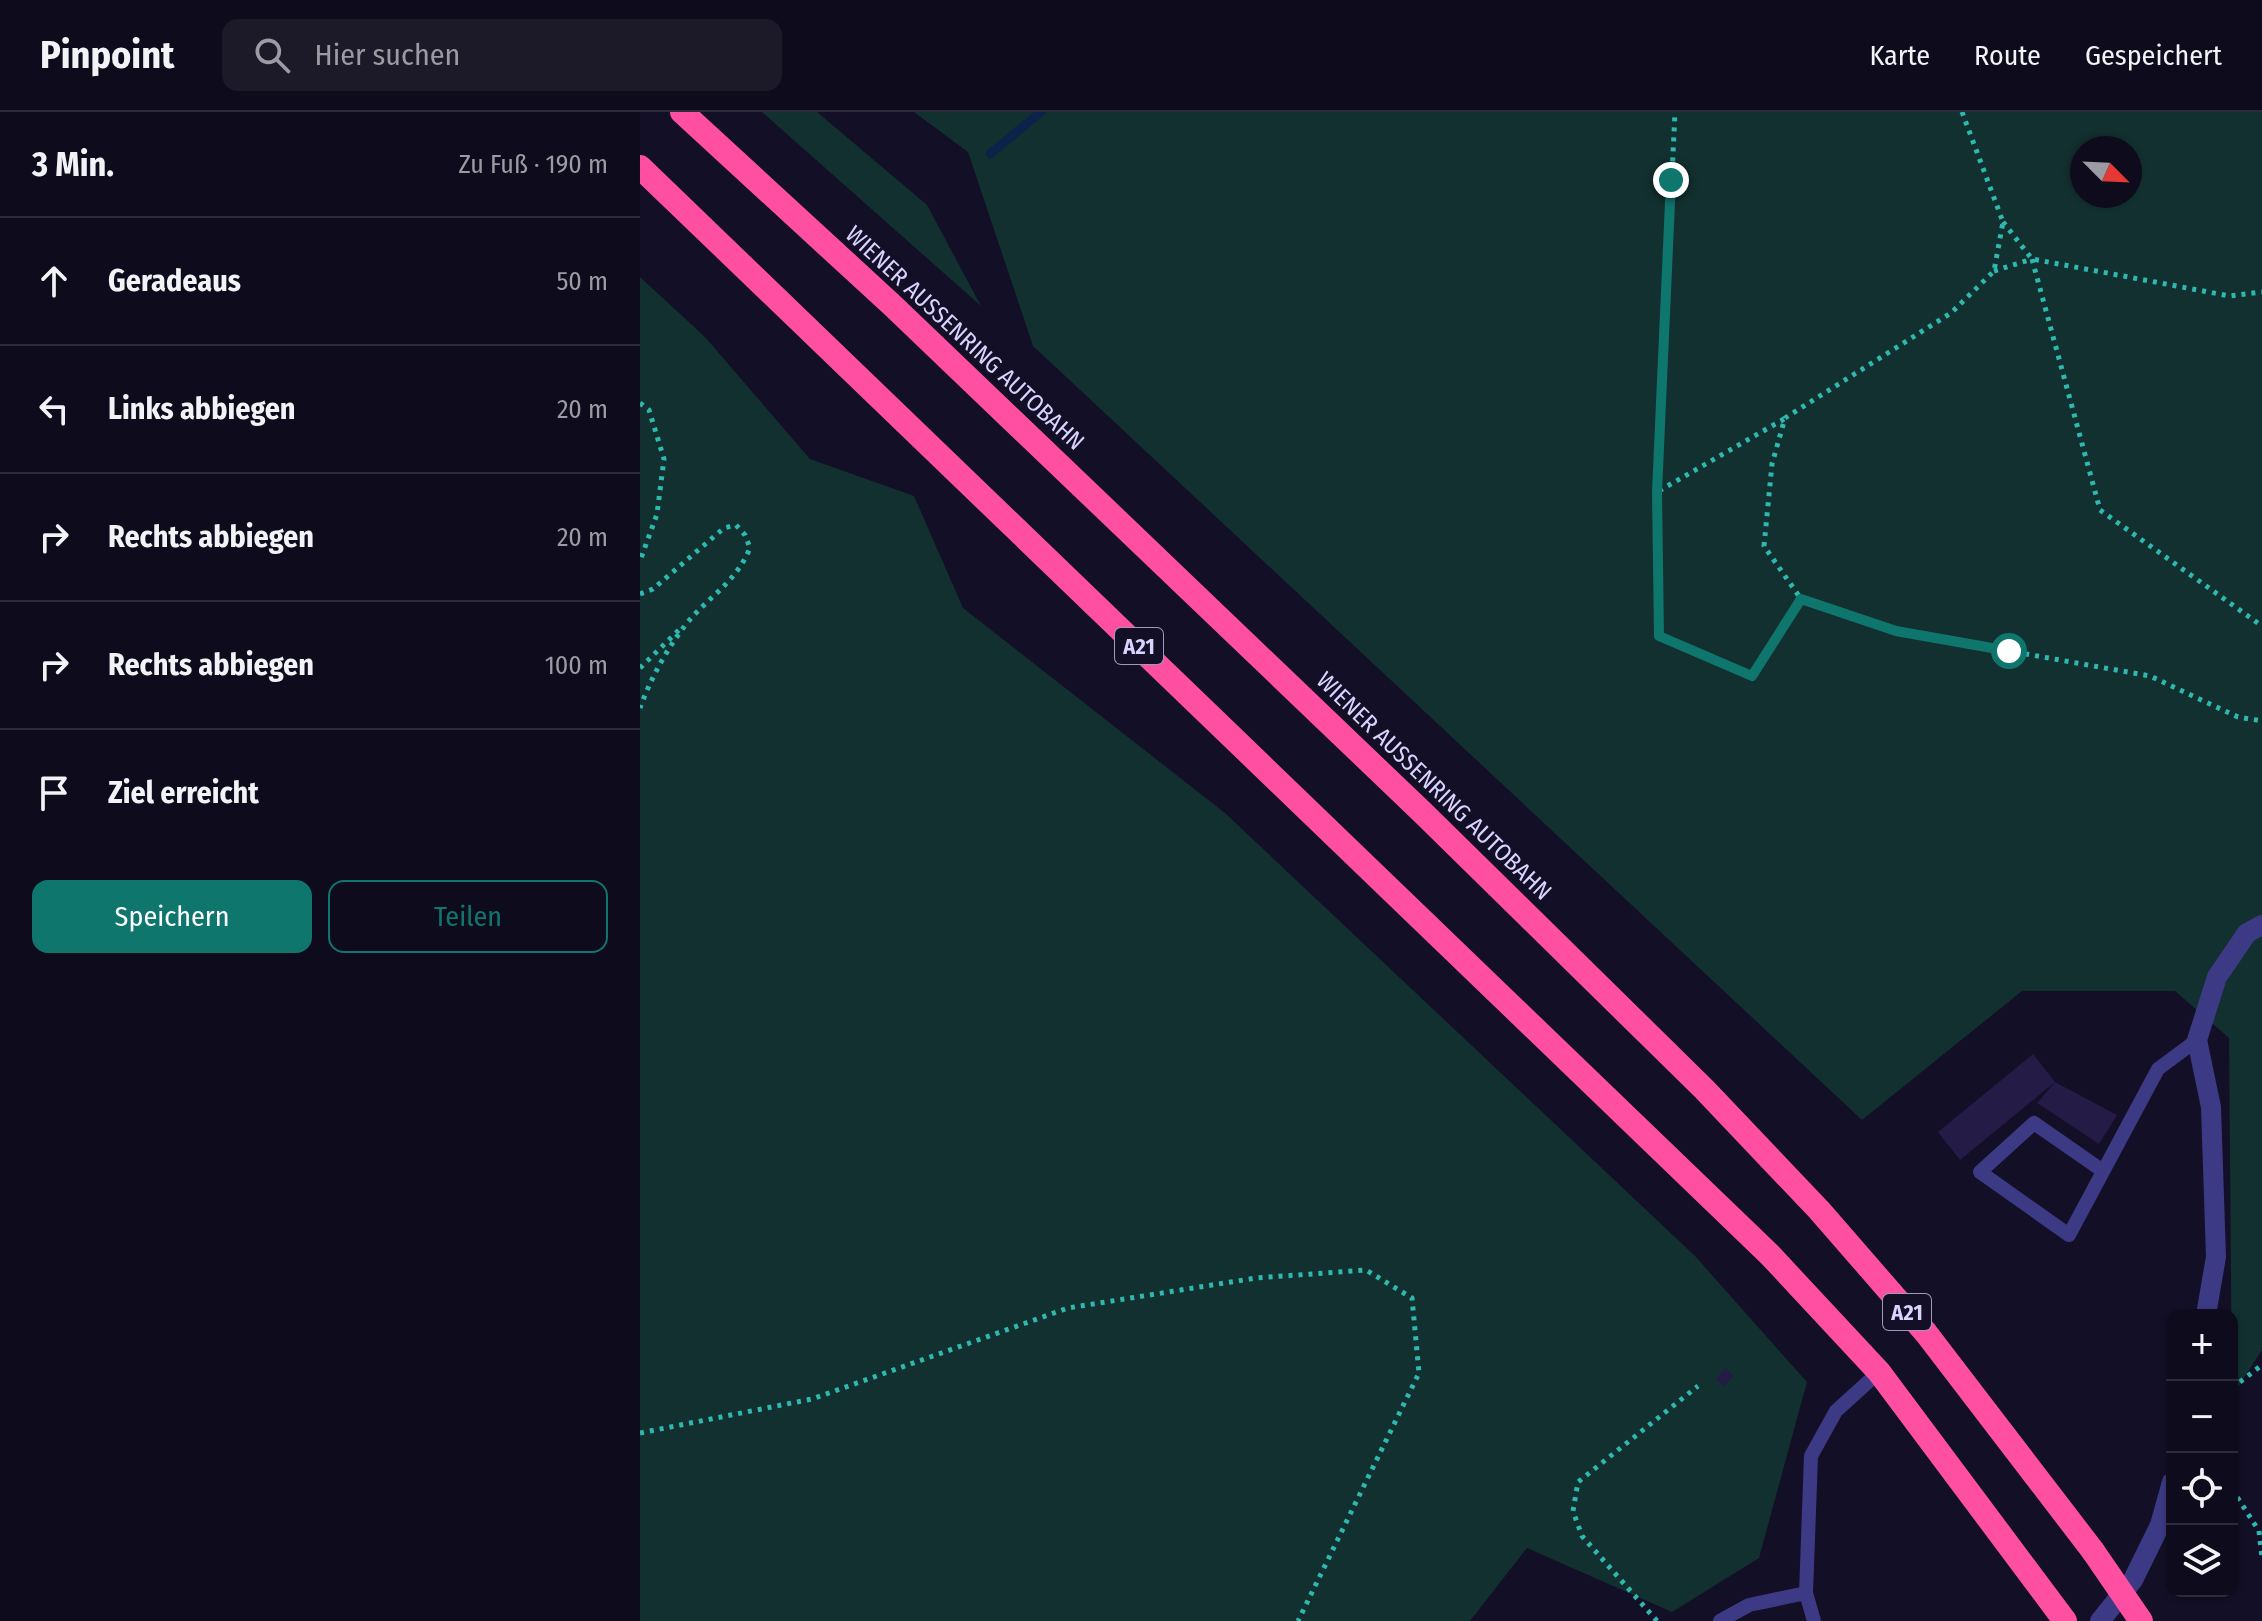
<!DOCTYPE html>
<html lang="de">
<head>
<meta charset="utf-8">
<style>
  body { margin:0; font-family:"Fira Sans Condensed",sans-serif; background:#1c1929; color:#f1f3f6 }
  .controls { position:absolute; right:24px; bottom:24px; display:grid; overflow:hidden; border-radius:16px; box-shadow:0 2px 6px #0004 }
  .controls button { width:72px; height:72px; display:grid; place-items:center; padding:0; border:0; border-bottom:2px solid #2e2b3b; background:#0e0b1c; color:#f1f3f6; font:40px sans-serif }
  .compass { position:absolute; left:1430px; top:24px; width:72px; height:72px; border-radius:50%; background:#0e0b1c; box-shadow:0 2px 6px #0004; rotate:114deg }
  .stop { position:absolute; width:24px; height:24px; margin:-18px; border:6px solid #0f766e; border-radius:50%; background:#fff }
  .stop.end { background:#0f766e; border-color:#fff; box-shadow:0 2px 8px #0008 }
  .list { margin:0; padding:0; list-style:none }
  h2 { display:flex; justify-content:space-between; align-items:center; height:104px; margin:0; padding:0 32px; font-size:34px }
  h2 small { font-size:26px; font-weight:400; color:#9b9ba3 }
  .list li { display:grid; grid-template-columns:52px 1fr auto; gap:24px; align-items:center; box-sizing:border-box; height:128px; padding:0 32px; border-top:2px solid #2e2b3b }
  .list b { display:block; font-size:30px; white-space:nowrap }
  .list em { font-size:26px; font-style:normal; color:#9b9ba3 }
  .actions { display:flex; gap:16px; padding:24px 32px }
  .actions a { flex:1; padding:18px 0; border:2px solid #0f766e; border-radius:16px; text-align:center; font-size:28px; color:#0f766e }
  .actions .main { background:#0f766e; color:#fff }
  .icon { flex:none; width:44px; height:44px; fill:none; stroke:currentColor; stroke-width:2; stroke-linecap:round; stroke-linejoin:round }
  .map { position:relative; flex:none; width:1622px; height:1509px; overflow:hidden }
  header { display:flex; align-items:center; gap:48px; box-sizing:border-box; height:112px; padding:0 40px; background:#0e0b1c; border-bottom:2px solid #2e2b3b }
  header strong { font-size:38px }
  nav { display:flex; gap:44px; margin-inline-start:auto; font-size:28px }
  .search { width:560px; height:72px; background:#1c1929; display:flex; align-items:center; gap:20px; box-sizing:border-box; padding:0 28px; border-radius:16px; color:#9b9ba3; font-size:30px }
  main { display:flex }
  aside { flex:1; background:#0e0b1c }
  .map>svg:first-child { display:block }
</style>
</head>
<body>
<header>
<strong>Pinpoint</strong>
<div class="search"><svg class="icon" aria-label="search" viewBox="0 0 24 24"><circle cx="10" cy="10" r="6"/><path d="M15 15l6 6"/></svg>Hier suchen</div>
<nav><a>Karte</a><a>Route</a><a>Gespeichert</a></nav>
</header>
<main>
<aside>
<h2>3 Min.<small>Zu Fuß · 190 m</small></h2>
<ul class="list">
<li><svg class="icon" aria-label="ahead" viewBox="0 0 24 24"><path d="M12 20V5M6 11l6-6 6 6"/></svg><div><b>Geradeaus</b></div><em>50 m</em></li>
<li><svg class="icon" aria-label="left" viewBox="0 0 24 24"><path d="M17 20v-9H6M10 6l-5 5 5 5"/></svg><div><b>Links abbiegen</b></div><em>20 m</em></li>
<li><svg class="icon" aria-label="right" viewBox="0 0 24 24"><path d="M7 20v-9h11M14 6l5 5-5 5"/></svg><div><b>Rechts abbiegen</b></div><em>20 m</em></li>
<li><svg class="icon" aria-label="right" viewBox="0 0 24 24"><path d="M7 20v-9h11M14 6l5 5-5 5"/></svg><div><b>Rechts abbiegen</b></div><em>100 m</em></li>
<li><svg class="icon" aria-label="arrive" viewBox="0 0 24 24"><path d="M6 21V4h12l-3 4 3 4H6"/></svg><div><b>Ziel erreicht</b></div></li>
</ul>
<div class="actions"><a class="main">Speichern</a><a>Teilen</a></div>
</aside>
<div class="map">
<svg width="1622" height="1509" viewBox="0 0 1622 1509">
  <rect width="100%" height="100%" fill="#130f26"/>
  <path fill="#12302f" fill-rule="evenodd" d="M122,0h55l110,93 54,101z
    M274,0h1348v1238l-30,46 -3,-358 -54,-47h-153l-160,129 -829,-774 -65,-194zM1442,36h48v48h-48z
    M0,165l65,60 105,122 104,37 49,112 262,205 470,443 112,126 -48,176 -87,54 -145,-64 -57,73h-830z"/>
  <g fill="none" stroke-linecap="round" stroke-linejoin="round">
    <path stroke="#0c2248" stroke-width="9" d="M350,42l51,-42"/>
  </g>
  <path fill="#241b47" d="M1393,942l22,28 62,33 -18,29 -62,-41 18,-21 -95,78 -22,-28z
    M1085,1256l9,8 -10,10 -8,-7z"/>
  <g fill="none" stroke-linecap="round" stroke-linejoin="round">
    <path stroke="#2fb8b0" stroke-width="5" stroke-dasharray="4 6" stroke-linecap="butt" d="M1322,0l41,110 -9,49 -43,42 -166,105 -13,46 -8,82 37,53 95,32 254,45 88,41 24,4
      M1363,110l29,37 198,37 32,-4
      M1354,159l38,-12 68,251 162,116
      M0,291l9,7 15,49 -7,55 -17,47
      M1144,307l-127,73 2,144 93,40 49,-77
      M1017,379l18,-379
      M0,482l13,-5 71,-61 12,-3 9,10 5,13c-13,31 -33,43 -56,67 -22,24 -43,62 -54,93
      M0,556l42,-41
      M1592,1276l30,-23
      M0,1321l172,-34 256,-91 188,-30 110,-8 46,28 7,75 -121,248
      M1592,1377l27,42 3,27
      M1017,1509l-75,-85 -9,-25 5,-29 120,-96"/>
    <path stroke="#3d3a85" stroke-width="14" d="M1463,1059l-69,-48 -54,49 89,63 89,-166 39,-29
      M1080,1509l29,-16 57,-12
      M1174,1509l-8,-28 5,-137 25,-45 43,-39"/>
    <path stroke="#3d3a85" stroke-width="20" d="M1566,1203l10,-58 -5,-150 -14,-67 20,-63 30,-44 15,-8
      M1460,1509l33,-41 27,-55 12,-43"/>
    <path stroke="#ff4fa3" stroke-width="24" d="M42,0l210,193 530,507 282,277 115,121 107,123 167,218
      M0,55l1130,1088 109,117 186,249"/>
    <path stroke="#ff4fa3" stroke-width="24" d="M1453,1439l48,70"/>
  </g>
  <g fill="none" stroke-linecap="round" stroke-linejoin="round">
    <path stroke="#0f766e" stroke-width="10" d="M1031,68l-14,312 2,144 93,40 49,-77 95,32 113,20"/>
  </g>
  <g text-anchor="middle" stroke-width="8" stroke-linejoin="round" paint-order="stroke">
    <g fill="#130f26" stroke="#9e99be" stroke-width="2">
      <rect x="475" y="516" width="48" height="36" rx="6"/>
      <rect x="1243" y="1182" width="48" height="36" rx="6"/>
    </g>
    <g font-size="22" font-weight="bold" fill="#d9d4ff">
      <text x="499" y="542">A21</text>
      <text x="1267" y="1208">A21</text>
    </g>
    <g font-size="24" fill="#d9d4ff" stroke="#130f26">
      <text transform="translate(325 226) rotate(43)" y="8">WIENER AUSSENRING AUTOBAHN</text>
      <text transform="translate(794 674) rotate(44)" y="8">WIENER AUSSENRING AUTOBAHN</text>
    </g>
  </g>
</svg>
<div class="controls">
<button>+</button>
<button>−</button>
<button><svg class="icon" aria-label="locate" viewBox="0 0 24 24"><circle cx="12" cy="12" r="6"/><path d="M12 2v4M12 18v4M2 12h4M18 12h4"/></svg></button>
<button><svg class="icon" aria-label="layers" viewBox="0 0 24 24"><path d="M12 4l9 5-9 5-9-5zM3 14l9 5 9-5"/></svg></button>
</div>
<svg class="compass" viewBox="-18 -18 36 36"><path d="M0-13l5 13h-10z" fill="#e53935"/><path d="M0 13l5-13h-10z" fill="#9b9ba3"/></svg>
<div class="stop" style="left:1369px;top:539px"></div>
<div class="stop end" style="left:1031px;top:68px"></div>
</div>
</main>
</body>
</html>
